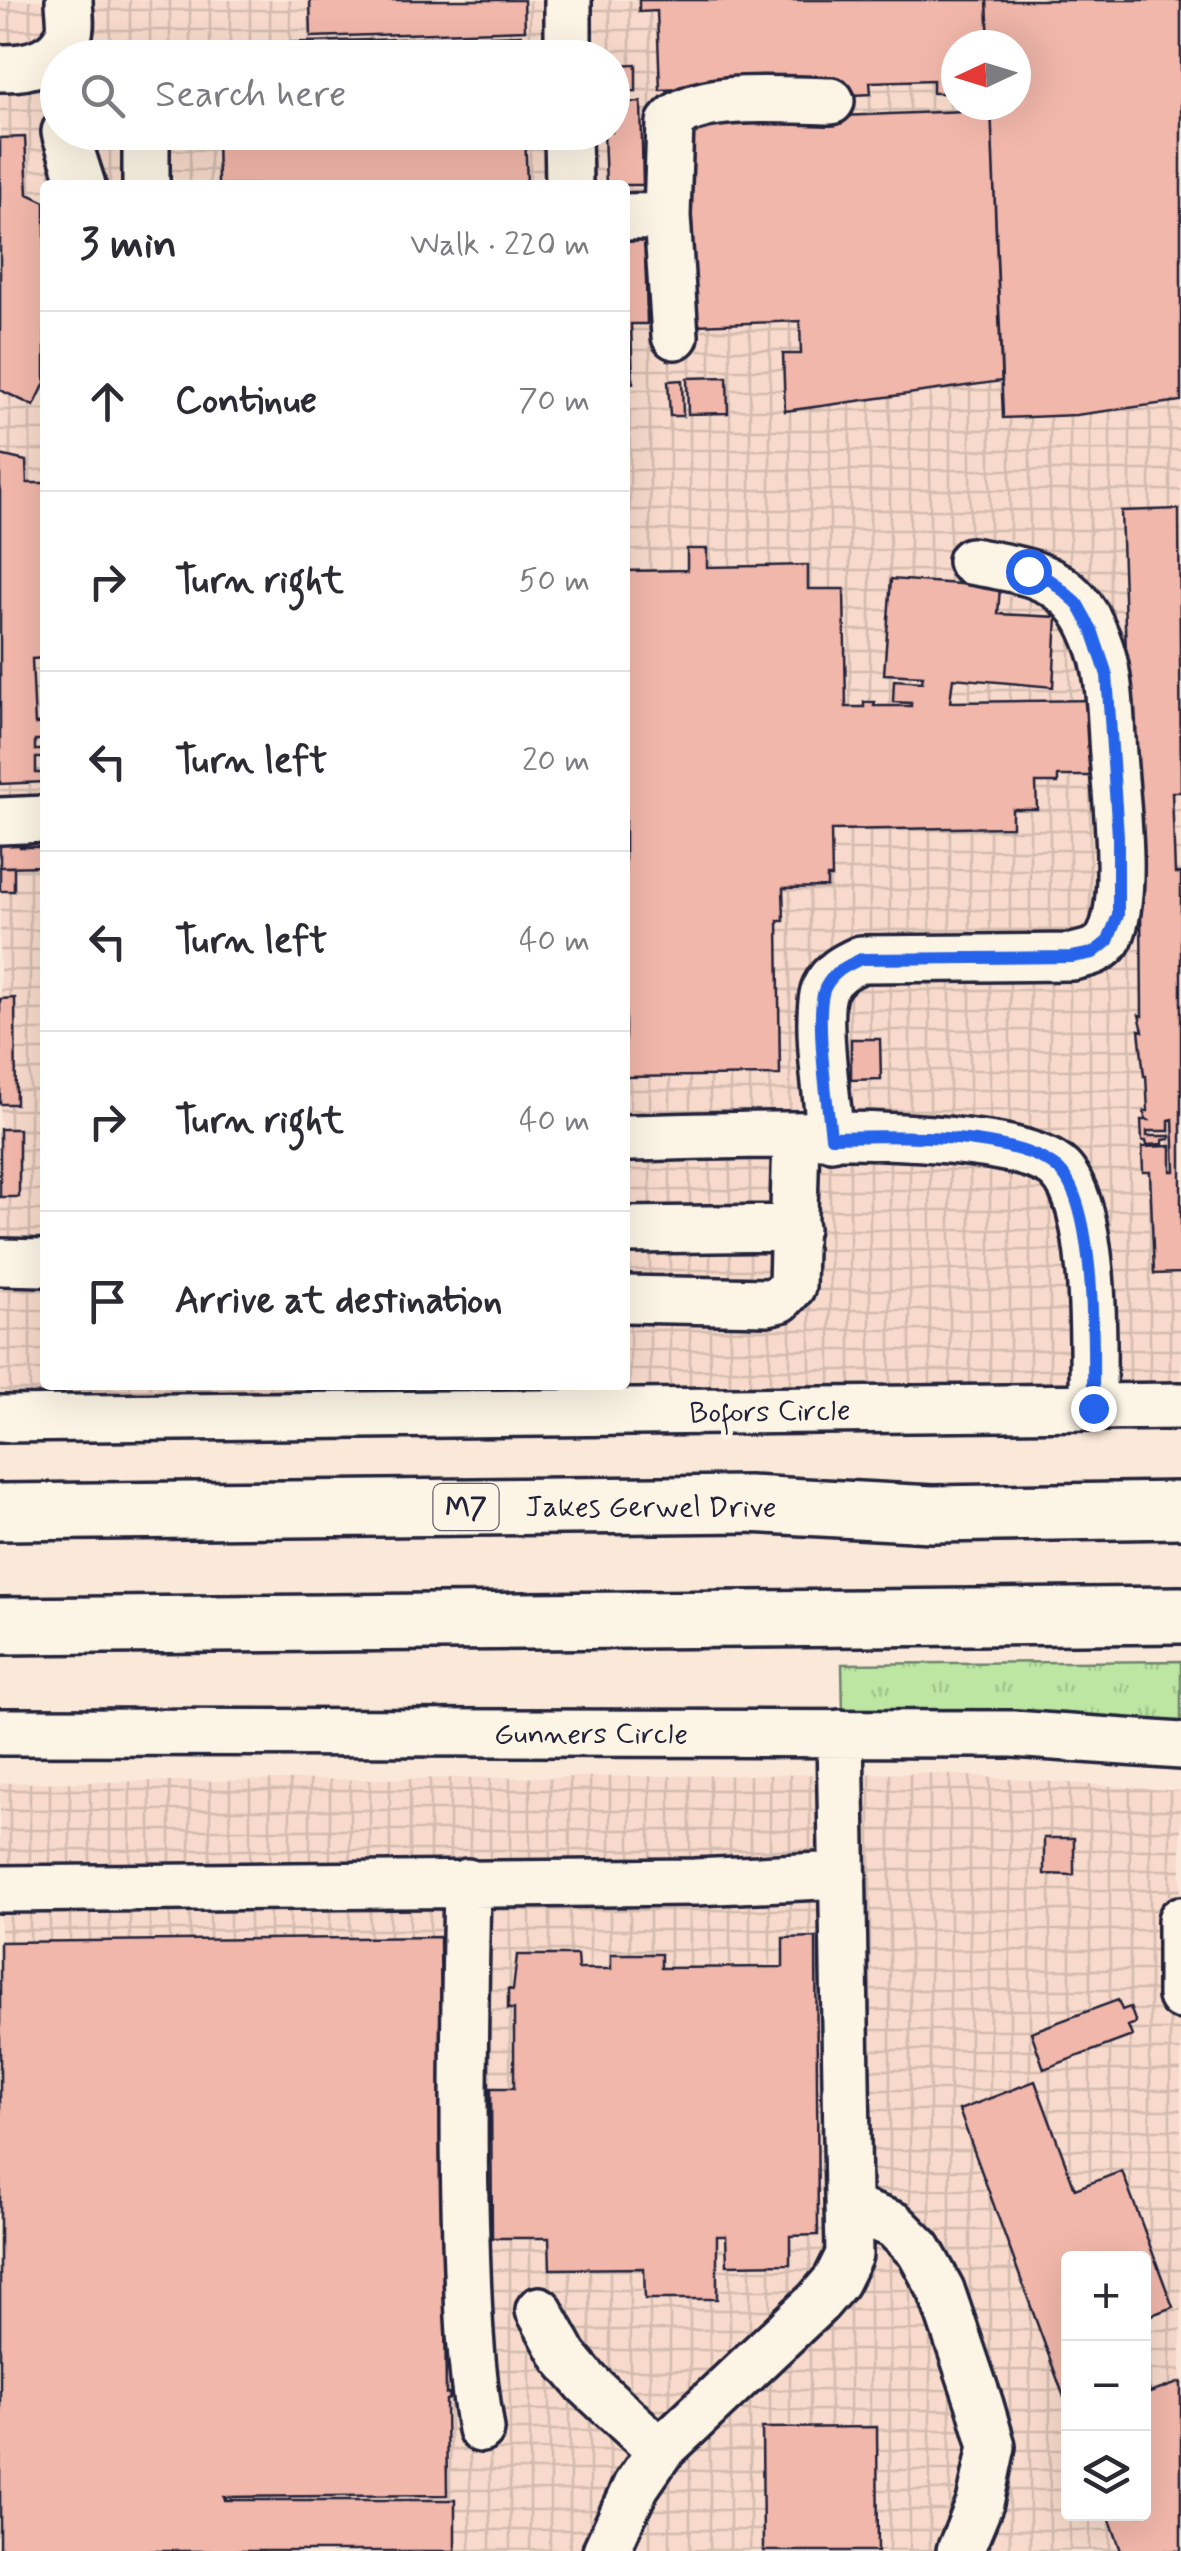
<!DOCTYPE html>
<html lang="en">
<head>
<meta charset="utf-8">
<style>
  body { margin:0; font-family:Mynerve,sans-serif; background:#f7f7f7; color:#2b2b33 }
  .controls { position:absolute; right:30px; bottom:30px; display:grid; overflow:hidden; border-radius:10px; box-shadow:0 10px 40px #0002 }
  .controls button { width:90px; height:90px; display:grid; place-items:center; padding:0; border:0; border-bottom:2px solid #e1e1e2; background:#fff; color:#2b2b33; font:50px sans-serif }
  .compass { position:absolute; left:941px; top:30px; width:90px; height:90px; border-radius:50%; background:#fff; box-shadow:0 10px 40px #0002; rotate:266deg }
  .stop { position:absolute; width:30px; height:30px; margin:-22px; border:8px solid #2563eb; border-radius:50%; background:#fff }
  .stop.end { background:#2563eb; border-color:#fff; box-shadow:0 2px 10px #0008 }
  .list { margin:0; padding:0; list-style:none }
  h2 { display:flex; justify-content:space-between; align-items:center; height:130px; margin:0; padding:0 40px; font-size:42px }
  h2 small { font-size:32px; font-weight:400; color:#7c7c81 }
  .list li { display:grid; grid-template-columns:65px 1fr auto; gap:30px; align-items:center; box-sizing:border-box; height:180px; padding:0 40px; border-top:2px solid #e1e1e2 }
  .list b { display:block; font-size:38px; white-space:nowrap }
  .list em { font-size:32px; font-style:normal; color:#7c7c81 }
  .icon { flex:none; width:55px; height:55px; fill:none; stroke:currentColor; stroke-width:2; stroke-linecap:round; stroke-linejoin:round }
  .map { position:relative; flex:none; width:1181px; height:2551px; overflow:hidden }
  .search { position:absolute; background:#fff; box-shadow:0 10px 40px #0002; left:40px; top:40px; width:590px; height:110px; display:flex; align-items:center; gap:25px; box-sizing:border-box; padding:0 35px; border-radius:55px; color:#7c7c81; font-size:38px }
  .panel { position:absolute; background:#fff; box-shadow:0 10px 40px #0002; left:40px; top:180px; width:590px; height:1210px; border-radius:10px }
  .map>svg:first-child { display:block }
</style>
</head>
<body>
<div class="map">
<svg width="1181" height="2551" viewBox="0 0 1181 2551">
  <defs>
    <pattern id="industrial-grid" width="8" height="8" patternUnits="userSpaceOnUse" patternTransform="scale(2.5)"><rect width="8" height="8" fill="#f7dacb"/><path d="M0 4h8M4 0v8" fill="none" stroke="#d3bbaf"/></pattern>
    <pattern id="grass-tufts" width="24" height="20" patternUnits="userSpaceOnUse" patternTransform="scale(2.5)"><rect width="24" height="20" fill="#bce6a2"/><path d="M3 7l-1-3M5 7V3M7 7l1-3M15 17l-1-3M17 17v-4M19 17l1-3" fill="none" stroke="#a1c58c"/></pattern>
  </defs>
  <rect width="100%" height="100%" fill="#fae9d9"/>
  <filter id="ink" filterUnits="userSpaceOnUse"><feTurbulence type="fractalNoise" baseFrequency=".01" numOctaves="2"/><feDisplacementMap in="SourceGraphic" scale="20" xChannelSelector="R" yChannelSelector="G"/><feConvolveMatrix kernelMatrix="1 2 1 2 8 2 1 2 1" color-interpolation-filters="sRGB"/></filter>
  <g filter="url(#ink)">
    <path fill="url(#industrial-grid)" fill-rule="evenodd" d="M0,0h1181v1385l-1181,11zM956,45h60v60h-60zM58,58h554v74h-554zM45,185h580v1200h-580z
      M926,1773l255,18v760h-1181v-768zM1068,2258h76v256h-76z"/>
    <path fill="url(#grass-tufts)" stroke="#6f846e" stroke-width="2.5" d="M1181,1661v64l-338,-10 -1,-51z"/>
    <path fill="#f1b7aa" stroke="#22223b" stroke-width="2.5" d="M310,0h214l1,30 -214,7z
      M639,0h348l2,45h-33v48h-23v-13l-63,2 1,12 -18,1v-3h-9v-9l-184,7 -3,-79 -18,1z
      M987,0h194v401l-105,14 -73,3 -12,-313h25v-60h-27z
      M521,35l1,23h-273v-14z
      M636,64v27l-24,1v-27z
      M641,102l2,83h-37l-2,-53h8v-29z
      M965,105h26l11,276 -217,30 -2,-57h18l-1,-33 -104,4 -8,-203 277,-11z
      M217,132h308l2,53h-309z
      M25,137l3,57 17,8v181l-11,23 -34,-16v-252z
      M625,236h20l2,88h-16l2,59h-8z
      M727,377l1,36 -40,1 -1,-36z
      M682,380l1,36h-13l-2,-35z
      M0,455l26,6 1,22h18v175l-13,1 3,65 10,-1v17h-10v10h10v8h-9v15h9v9l-45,2z
      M1179,509l2,283h-9l3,81h6v400l-27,1 -4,-102h-7l-1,-25 29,-1v25h4l-2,-52 -4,1v11h-22v5h23v3l-7,1v4l-16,1 -1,-4h-4l-1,-21h7l-3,-2 -1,-7h4l-2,-35h-2l-5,-46 4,1 -4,-16 3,1 -1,-109 -6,1 -14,-397z
      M687,549h20v18l101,-2v24h36l2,118h18v-5h11l-1,4h37v-3l-18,-1 1,-22 28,2 1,-6 -39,-2 7,-95 109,8 -2,27 59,3 -4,70 -100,-9 -3,24 146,-2v76h-38v7h-22l1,26h-25v18l-181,3 1,47h-5v10l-44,1 1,33h-6l2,154 -155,2v-506l62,-1z
      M0,834h19l1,13h20v4l5,-1v16l-45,1z
      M0,867h14v24h-14z
      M15,998l1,106h-16v-105z
      M851,1039h29l1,40 -30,1z
      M0,1129h19v68h-19z
      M1044,1838h30v37l-30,-1z
      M440,1937l1,95 4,-1 -1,6h-3l4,267h3v5l-3,1 1,84h4l-1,5 -3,1 1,95 -223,2 1,3h230v51h-455v-609z
      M816,1937l2,298 -28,1v28l-63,1 -1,-29h-9v63h-72l-1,-31 -94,1 -1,-31h-57l-1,-150h23v-79h-6v-20l5,1 4,-35h60l1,14h33v-15h50v14l122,-1v-29z
      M1118,2000l4,10 8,-3 6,16 -8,3 4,10 -88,33 -13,-37z
      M1035,2081l40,108 47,-18 51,136 -29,11v-60h-76v150l-109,-298z
      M1144,2375l6,18 31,-11v169h-60l-13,-37h36z
      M877,2427l1,124h-115l-1,-123z"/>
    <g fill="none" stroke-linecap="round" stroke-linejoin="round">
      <defs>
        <path id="minor" d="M568,58v-58
          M0,68c27,1 59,-6 69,-35 3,-9 0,-23 0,-33
          M65,132l17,53
          M568,132l1,53
          M146,185v-53
          M667,216l3,-93c24,-33 121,-22 161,-22
          M625,217l42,-1 8,120
          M0,821l45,-2
          M831,1137c-3,-30 -17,-125 -6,-149 8,-16 21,-22 36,-29l211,-2c15,-3 31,-6 38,-21 19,-41 6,-135 3,-182 -2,-25 -2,-51 -6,-76 -3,-24 -15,-59 -32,-77 -27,-30 -66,-33 -104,-40
          M625,1138c79,-1 386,-17 435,32 38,38 33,184 33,237
          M625,1230l170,-2
          M0,1262l45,1
          M625,1299l142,3 13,-3 12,-13 4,-150
          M0,1419l1181,-13
          M0,1732l1013,2 168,12
          M467,1882c-2,119 -5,239 -1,358 2,64 4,126 15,189
          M0,1889l695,-7 148,-7
          M1181,1920v76
          M848,2208l46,17 25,25 22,40 39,115 12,41 -12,57 -20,48
          M539,2310l26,47 22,26 73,68
          M606,2551l30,-65 24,-35 158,-149 18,-21 13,-26 -9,-522"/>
        <path id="highway" d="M0,1512l748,-8 184,10 249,-4
          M0,1626l1181,-11"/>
      </defs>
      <use href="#minor" stroke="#22223b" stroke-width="52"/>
      <use href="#highway" stroke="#22223b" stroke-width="62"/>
      <use href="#minor" stroke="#fcf5e5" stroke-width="45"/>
      <use href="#highway" stroke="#fcf5e5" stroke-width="55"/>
    </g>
  </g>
  <g fill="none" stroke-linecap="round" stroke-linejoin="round" filter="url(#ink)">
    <path stroke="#2563eb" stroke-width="12" d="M1028,571l24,10 25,22 15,27 15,45 11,161v79l-10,26 -15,12 -21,4 -211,2c-15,7 -28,13 -36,29 -11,24 3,119 6,149 57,-1 180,-6 226,31 41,33 36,188 36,240"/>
  </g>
  <g text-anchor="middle" stroke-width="10" stroke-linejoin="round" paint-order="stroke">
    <rect fill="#fcf5e5" stroke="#63616e" stroke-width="2.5" x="433.5" y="1484" width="65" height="46" rx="8"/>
    <g font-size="28" font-weight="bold" fill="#22223b">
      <text x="466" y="1517">M7</text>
    </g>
    <g font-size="30" fill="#22223b" stroke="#fcf5e5">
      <text transform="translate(770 1411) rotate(-1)" y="10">Bofors Circle</text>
      <text x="651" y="1516">Jakes Gerwel Drive</text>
      <text x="591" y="1743">Gunners Circle</text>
    </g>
  </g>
</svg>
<div class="controls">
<button>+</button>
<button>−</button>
<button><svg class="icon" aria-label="layers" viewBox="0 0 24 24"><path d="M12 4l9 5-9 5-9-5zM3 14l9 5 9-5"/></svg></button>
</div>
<svg class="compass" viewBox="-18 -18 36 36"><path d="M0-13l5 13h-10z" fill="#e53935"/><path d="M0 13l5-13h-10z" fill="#7c7c81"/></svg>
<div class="stop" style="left:1028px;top:571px"></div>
<div class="stop end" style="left:1093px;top:1408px"></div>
<div class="search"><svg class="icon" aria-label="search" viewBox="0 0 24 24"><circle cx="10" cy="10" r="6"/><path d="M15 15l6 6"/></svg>Search here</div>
<section class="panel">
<h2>3 min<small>Walk · 220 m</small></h2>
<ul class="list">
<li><svg class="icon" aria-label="ahead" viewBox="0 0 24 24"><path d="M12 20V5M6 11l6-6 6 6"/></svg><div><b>Continue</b></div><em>70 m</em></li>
<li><svg class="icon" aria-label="right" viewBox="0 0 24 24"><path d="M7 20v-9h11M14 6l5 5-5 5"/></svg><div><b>Turn right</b></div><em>50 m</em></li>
<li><svg class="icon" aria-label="left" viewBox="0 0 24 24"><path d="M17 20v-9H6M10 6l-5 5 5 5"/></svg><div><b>Turn left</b></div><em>20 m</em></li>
<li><svg class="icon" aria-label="left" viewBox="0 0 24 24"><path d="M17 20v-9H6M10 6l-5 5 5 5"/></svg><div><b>Turn left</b></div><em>40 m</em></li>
<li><svg class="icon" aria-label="right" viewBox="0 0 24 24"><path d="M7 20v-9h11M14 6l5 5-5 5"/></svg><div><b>Turn right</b></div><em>40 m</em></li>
<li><svg class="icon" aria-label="arrive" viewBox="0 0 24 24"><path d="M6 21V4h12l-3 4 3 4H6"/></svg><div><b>Arrive at destination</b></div></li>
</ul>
</section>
</div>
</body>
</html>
